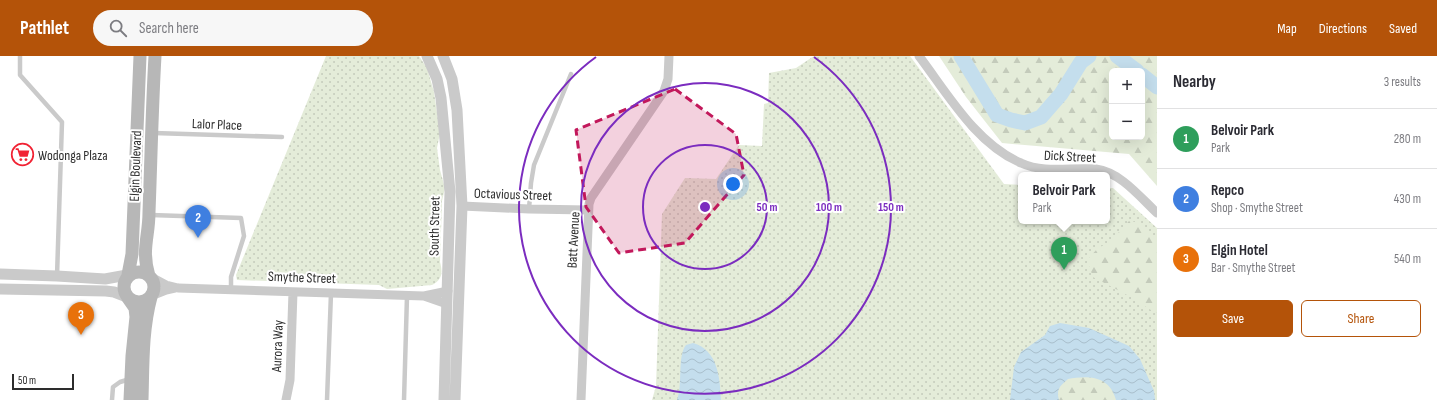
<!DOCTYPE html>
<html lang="en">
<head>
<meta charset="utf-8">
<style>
  body { margin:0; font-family:"Sofia Sans Condensed",sans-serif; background:#f7f7f7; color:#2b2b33 }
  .controls { position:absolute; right:12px; top:12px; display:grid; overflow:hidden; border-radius:6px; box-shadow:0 4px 16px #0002 }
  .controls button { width:36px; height:36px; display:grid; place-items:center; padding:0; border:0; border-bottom:1px solid #e1e1e2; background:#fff; color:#2b2b33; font:20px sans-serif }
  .scale { position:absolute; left:12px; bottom:10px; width:62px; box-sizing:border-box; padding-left:4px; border:2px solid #2d2d2d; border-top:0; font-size:11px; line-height:14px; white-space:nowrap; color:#2d2d2d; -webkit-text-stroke:3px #fff; paint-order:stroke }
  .you { position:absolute; left:733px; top:128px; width:14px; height:14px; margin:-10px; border:3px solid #fff; border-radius:50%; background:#1a73e8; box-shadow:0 0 0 6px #1a73e833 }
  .badge { display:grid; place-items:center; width:26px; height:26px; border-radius:50%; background:#b45309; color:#fff; font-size:13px; font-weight:700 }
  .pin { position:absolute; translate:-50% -33px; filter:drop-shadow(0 1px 2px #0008) }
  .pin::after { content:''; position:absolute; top:21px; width:14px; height:12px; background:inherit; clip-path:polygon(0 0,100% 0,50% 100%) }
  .popup { position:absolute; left:1018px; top:116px; width:92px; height:52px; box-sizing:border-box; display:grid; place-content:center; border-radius:6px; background:#fff; filter:drop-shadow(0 1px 3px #0005); font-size:13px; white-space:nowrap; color:#7c7c81 }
  .popup b { font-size:15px; color:#2b2b33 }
  .popup::after { content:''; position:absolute; left:50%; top:100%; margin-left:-8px; border:8px solid transparent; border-top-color:#fff }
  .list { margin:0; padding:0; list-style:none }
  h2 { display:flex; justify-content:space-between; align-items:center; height:52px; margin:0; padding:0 16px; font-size:17px }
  h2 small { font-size:13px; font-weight:400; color:#7c7c81 }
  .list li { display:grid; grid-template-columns:26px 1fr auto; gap:12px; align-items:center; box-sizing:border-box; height:60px; padding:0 16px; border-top:1px solid #e1e1e2 }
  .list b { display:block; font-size:15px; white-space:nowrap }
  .list p { margin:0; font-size:13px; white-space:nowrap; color:#7c7c81 }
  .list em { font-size:13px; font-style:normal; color:#7c7c81 }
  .actions { display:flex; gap:8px; padding:12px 16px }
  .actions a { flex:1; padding:9px 0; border:1px solid #b45309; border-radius:6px; text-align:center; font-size:14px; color:#b45309 }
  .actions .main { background:#b45309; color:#fff }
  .icon { flex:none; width:22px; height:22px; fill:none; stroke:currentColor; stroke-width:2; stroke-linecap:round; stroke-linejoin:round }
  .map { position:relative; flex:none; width:1157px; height:344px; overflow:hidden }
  header { display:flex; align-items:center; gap:24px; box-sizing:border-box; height:56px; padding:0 20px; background:#b45309; color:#fff }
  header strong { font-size:19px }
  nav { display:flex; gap:22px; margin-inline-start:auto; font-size:14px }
  .search { width:280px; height:36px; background:#f7f7f7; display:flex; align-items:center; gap:10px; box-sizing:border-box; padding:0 14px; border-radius:22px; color:#7c7c81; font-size:15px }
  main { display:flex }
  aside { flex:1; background:#fff }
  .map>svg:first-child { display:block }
</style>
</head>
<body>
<header>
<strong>Pathlet</strong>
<div class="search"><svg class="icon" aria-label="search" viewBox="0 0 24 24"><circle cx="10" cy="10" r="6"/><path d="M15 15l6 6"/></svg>Search here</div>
<nav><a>Map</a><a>Directions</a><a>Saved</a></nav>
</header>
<main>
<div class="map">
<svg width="1157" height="344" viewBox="0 0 1157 344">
  <defs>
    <pattern id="grass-dots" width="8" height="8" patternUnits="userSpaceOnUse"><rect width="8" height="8" fill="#e4ecd9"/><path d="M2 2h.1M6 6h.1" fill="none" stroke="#c4cbbb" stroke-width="1.8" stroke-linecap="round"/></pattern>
    <pattern id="forest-firs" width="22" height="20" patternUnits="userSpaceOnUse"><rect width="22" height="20" fill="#e4ecd9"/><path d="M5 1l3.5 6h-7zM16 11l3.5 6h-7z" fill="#c4cbbb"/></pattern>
    <pattern id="water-waves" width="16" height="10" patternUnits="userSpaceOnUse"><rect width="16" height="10" fill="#c4deed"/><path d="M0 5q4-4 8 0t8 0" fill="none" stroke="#a9bfcc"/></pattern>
  </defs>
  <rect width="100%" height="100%" fill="#fff"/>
  <path fill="url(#grass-dots)" d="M326,0h93l8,12 7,24 6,41 -3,15 3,22 5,18 -3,13 -2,61c3,11 2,18 -8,23l-45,4 -8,-4 -142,-5 -1,-5z
    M814,0h96l94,128 17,1v36h86v-33h6l44,40v172h-505l4,-14 6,-172 23,-36 31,1 23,-34 23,1 2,-42 4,-1 1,-30 27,-5z"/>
  <path fill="url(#forest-firs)" fill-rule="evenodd" d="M939,0h218v130l-28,-32 -127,-11 -36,-46zM1112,15h30v66h-30z
    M1129,165l6,1 22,16v76l-26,-17 -38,-20 -6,-17 11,-12 12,-6z
    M1078,321c18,0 33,3 38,23h-57c-4,-15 5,-21 19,-23z"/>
  <path fill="url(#water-waves)" d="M1060,267l29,5 40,18 11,13 14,32 1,9h-39c-6,-24 -28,-25 -48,-21 -8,7 -12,10 -9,21h-49l4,-33 7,-15 24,-17 5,-9z
    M693,287c25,7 27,35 28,57h-44c6,-15 0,-44 9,-55z"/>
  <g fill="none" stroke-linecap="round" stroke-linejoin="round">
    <path stroke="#c4deed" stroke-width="15" d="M961,0l36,59 14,5 14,3 16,-6 20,-23 20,-32 8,-6
      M1117,0l20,15
      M1142,19l15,12"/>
    <path stroke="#cacaca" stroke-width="4.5" d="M20,0v19l42,47 -5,154
      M154,77l128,4
      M529,153l2,-26 3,-18 37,-91
      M151,159l90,3 3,18 -13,41v13
      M112,344l1,-13 7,-5 10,-3
      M327,344l4,-107
      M404,344l3,-104"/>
    <path stroke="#cacaca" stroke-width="9" d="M919,0c28,37 57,88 102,107 24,11 49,4 75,6 24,3 44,28 61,44
      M462,150l67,3 59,1
      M151,221l15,8 12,3 246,8 24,-5
      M151,240l15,-6 9,-2
      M424,240l23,8
      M286,344l4,-20 3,-88
      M581,344l8,-196 2,-6 73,-107 4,-12 1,-23"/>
    <path stroke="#cacaca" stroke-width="11" d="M427,0l10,23 4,19 9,94 -6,208
      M443,0l9,23 5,31 5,96 -7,194
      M0,218l57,2 48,3 22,-4
      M0,233l106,2 8,1 13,5"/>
    <path stroke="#b7b7b7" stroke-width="13" d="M124 231a15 15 0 1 1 30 0a15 15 0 1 1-30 0Z
      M128,219l4,-21 8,-198
      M149,220c-8,-27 0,-38 0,-64 2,-52 3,-104 6,-156
      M128,242l7,10 1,9 -4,39 -2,44
      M142,344c1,-34 0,-70 9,-103"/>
  </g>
  <path fill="#c2185b" fill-opacity="0.2" stroke="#c2185b" stroke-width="3" stroke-dasharray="8 5" stroke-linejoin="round" d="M675,33l61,45 8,41 -59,68 -66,10 -33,-46 -10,-77z"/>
  <g fill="none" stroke="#7b2cbf" stroke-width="2">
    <circle cx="705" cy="151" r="62"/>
    <circle cx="705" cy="151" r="124"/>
    <path d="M814 1A186 186 0 1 1 596 1"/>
  </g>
  <defs>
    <symbol id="supermarket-ring" viewBox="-11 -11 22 22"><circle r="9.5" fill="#fff" stroke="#f12233" stroke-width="1.5"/><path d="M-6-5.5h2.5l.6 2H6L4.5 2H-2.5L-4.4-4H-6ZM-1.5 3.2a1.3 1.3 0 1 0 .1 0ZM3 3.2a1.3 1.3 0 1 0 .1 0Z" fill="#f12233"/></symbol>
  </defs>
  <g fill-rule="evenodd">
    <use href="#supermarket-ring" x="10" y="86" width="25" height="25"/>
  </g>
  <g text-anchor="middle" stroke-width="4" stroke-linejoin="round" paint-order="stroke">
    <g font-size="14" fill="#2d2d2d" stroke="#fff">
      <text transform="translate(217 68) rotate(2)" y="5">Lalor Place</text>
      <text transform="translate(1070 100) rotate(3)" y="5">Dick Street</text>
      <text transform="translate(135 110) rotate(-88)" y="5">Elgin Boulevard</text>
      <text transform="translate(513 138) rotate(2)" y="5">Octavious Street</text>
      <text transform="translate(434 170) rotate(-89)" y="5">South Street</text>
      <text transform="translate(573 184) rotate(-87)" y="5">Batt Avenue</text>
      <text transform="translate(302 221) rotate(2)" y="5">Smythe Street</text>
      <text transform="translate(277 290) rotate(-88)" y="5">Aurora Way</text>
    </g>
    <g font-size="14" fill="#2d2d2d" stroke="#fff" text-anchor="start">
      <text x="38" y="104">Wodonga Plaza</text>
    </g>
  </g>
  <circle cx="705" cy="151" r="6" fill="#7b2cbf" stroke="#fff" stroke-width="2"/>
  <g font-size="12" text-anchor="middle" font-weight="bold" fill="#7b2cbf" stroke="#fff" stroke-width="4" stroke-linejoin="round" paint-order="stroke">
    <text x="767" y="155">50 m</text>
    <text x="829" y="155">100 m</text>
    <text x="891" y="155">150 m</text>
  </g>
</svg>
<div class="controls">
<button>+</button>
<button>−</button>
</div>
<div class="scale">50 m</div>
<div class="you"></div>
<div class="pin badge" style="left:1064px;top:214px;background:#2e9e5b">1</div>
<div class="popup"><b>Belvoir Park</b>Park</div>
<div class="pin badge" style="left:198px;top:182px;background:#3f7fe0">2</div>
<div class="pin badge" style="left:81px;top:279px;background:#e8710a">3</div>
</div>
<aside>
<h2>Nearby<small>3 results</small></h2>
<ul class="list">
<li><span class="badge" style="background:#2e9e5b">1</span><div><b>Belvoir Park</b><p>Park</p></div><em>280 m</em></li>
<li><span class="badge" style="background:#3f7fe0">2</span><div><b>Repco</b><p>Shop · Smythe Street</p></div><em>430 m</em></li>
<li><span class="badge" style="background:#e8710a">3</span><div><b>Elgin Hotel</b><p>Bar · Smythe Street</p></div><em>540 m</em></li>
</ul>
<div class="actions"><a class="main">Save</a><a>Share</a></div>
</aside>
</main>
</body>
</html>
